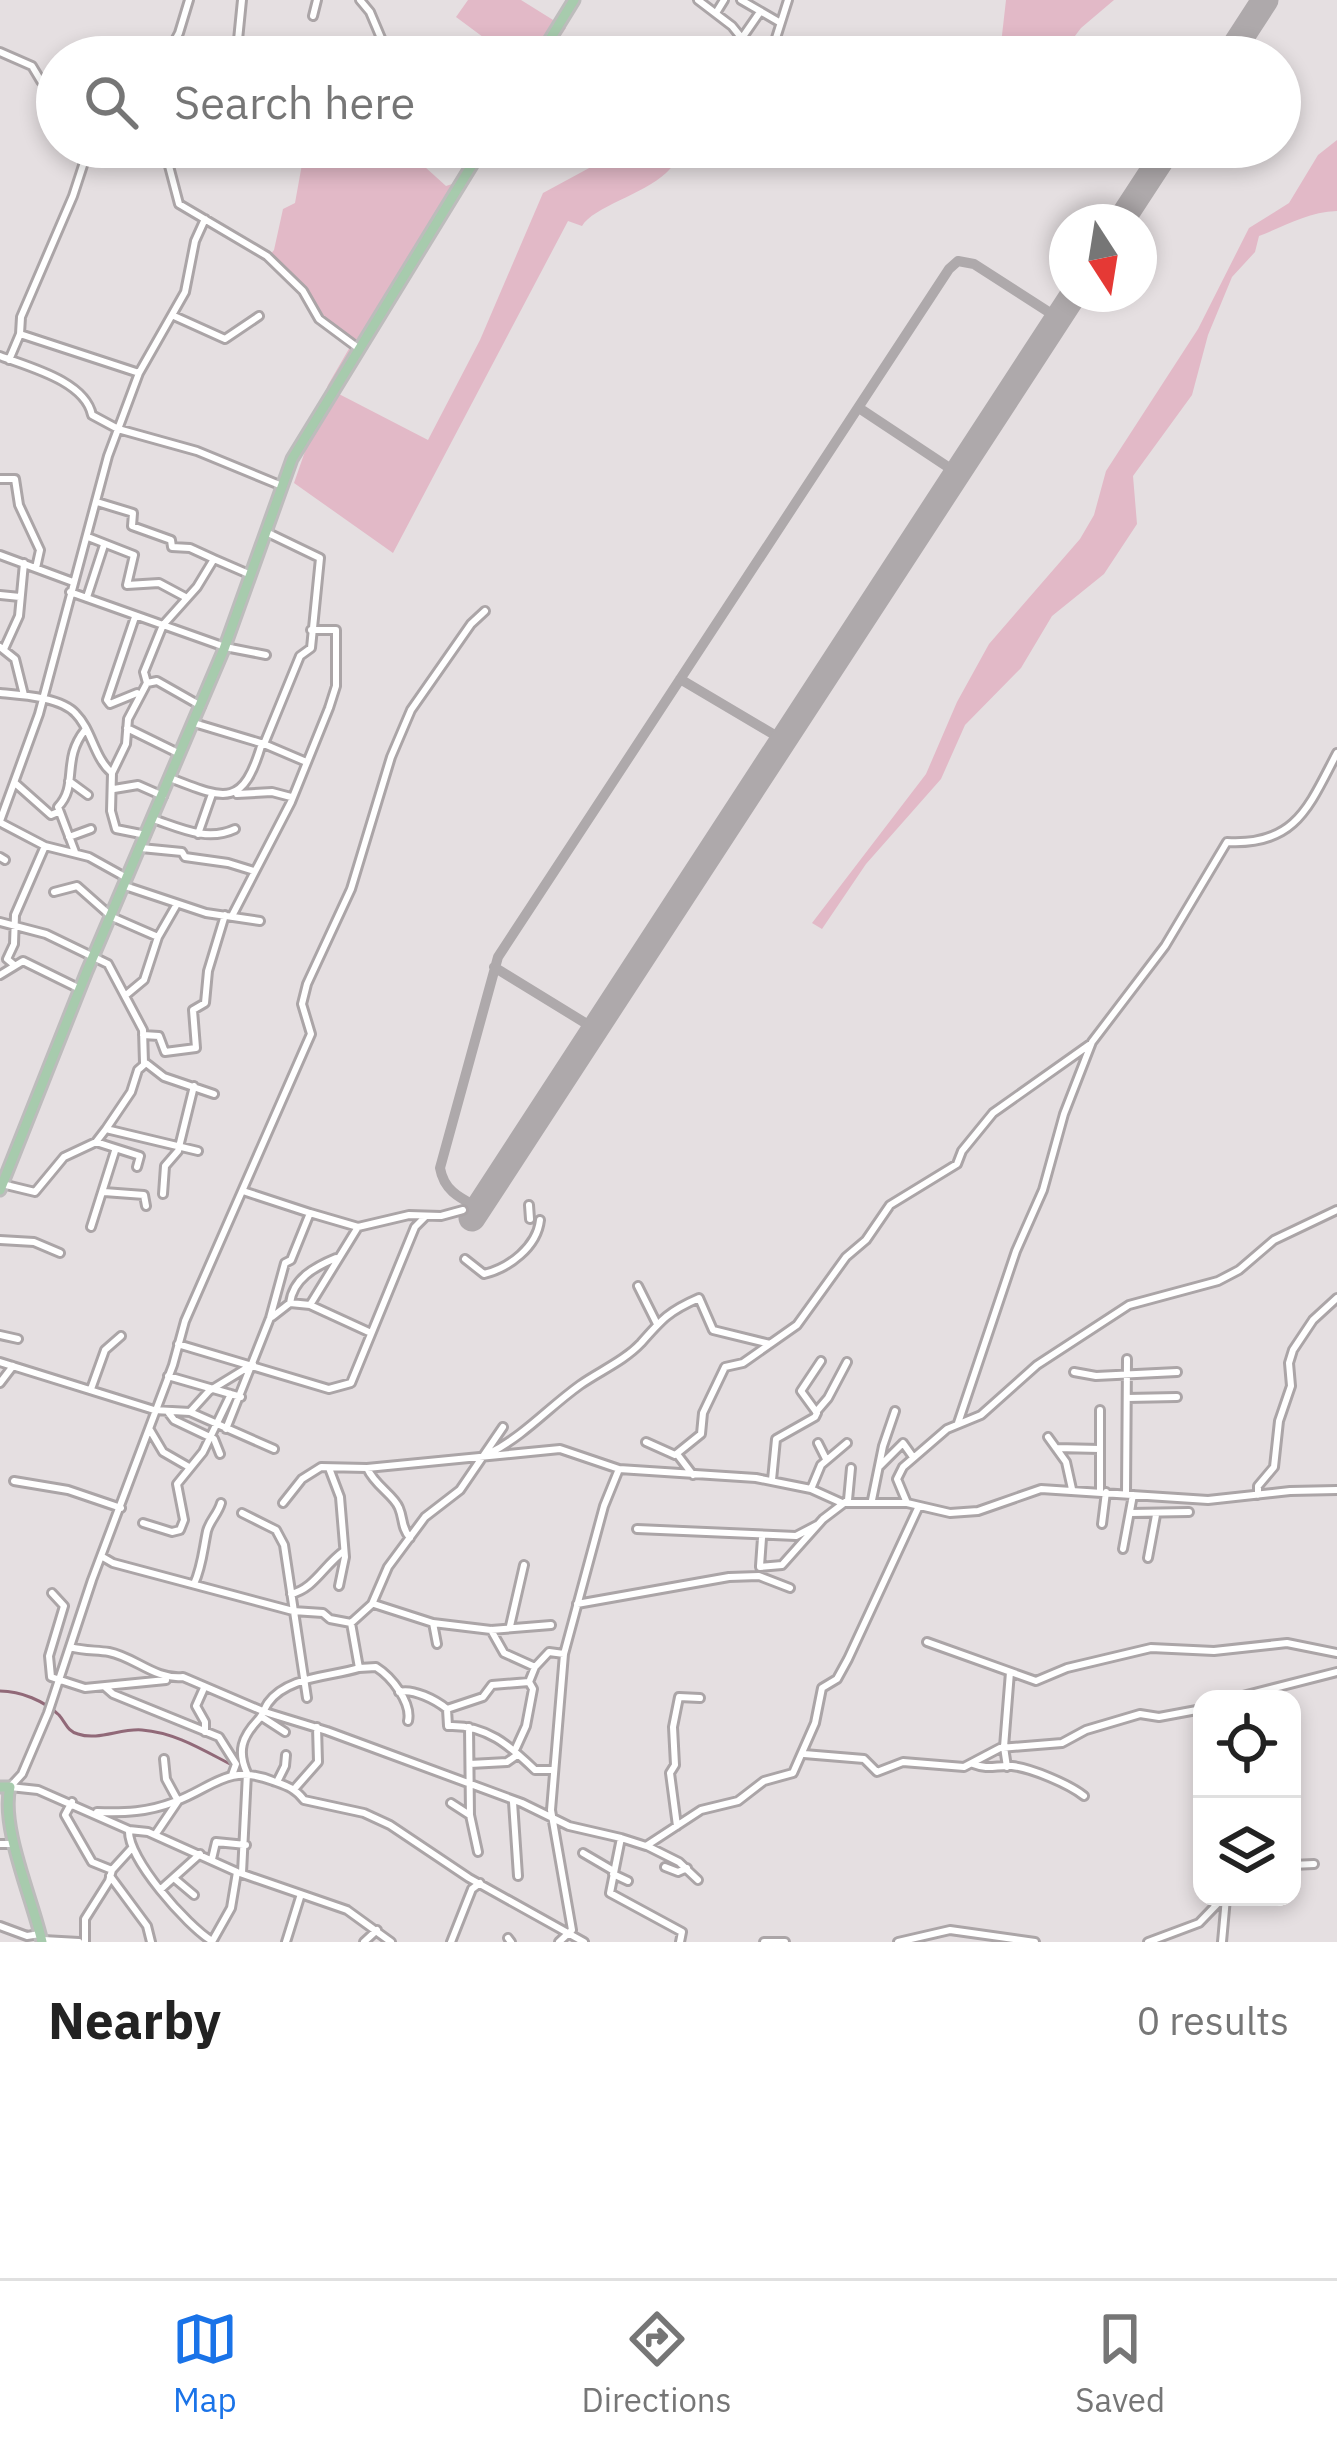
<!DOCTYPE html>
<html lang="en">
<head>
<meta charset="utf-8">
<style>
  body { margin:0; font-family:"IBM Plex Sans",sans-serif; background:#f6f6f6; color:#222 }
  .controls { position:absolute; right:36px; bottom:36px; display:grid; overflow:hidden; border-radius:24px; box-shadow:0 6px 18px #0003 }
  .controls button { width:108px; height:108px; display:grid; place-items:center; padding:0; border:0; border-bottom:3px solid #e0e0e0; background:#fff; color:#222; font:60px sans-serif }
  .compass { position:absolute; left:1049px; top:204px; width:108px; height:108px; border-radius:50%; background:#fff; box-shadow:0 6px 18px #0003; rotate:168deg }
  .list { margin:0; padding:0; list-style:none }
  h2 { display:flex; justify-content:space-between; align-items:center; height:156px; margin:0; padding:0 48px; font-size:51px }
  h2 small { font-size:39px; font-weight:400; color:#767676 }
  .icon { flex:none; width:66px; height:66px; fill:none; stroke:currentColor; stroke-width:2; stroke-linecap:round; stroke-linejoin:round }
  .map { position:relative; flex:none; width:1337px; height:1942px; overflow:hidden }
  .search { position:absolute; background:#fff; box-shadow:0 6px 18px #0003; left:36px; right:36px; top:36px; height:132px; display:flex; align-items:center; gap:30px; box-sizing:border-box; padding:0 42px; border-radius:66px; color:#767676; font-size:45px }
  .sheet { height:336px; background:#fff }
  nav { display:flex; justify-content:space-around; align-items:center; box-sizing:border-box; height:168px; border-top:3px solid #e0e0e0; background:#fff; font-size:33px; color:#767676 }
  nav a { display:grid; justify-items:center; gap:6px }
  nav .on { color:#1a73e8 }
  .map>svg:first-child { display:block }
</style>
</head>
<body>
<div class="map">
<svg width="1337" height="1942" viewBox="0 0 1337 1942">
  <rect width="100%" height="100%" fill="#e5dfe1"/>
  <path fill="#e2b9c7" d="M468,0h53l45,28 -20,29h-36l-54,-40z
    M1006,0h108l-33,28 -22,29h-118l60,-13z
    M1337,140v71c-30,1 -51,15 -78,25l-4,16 -23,25 -24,58 -16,60 -59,81 4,48 -33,50 -52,42 -31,52 -56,57 -24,54 -75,85 -44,65 -10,-6 114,-149 31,-72 32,-58 91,-105 14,-24 12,-44 92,-142 51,-101 40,-25 29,-48z
    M310,147h93l43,39 6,-2 23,-37h14l-152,246 91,47 52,-100 63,-147 85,-46h107l-15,5 -34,-2c-7,7 -13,17 -20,23 -22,21 -73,34 -84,53l-14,-5 -175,332 -99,-70 34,-98 26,-45 -28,-19 -21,-33 -36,-32 5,-6 9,-41 12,-6 7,-39z"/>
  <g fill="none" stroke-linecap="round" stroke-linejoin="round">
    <path stroke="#916978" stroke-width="3" d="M0,1691c21,0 44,10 59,24 7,8 8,16 19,19 20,7 43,-6 64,-4 38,3 68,25 102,41"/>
    <path stroke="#aea9ab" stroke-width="10" d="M859,408l98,65
      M680,679l103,61
      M494,967l101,62
      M479,1208c-19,-10 -35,-17 -39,-40l58,-211 451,-688 9,-8 16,3 84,54"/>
    <path stroke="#aea9ab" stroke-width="27" d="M1228,57l37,-57
      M1120,222l49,-75
      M472,1218l602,-924"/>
    <defs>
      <path id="minor" d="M360,0l10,12 19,45
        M698,0l34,26 25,31
        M741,0l38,22
        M716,13l8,-13
        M313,16l4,-16
        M742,38l18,-26
        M0,52l32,14 9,15 16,12
        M166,57l13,-24 10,-33
        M225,57l13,-17 4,-40
        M770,57l18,-57
        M164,147l15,57 88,52 36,35 16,28 39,29
        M174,316l51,23 34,-23
        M20,334l119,39
        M0,356c29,11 85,25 92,59l26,14 79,22 85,35
        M9,360l11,-26 1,-17 52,-121 16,-49
        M0,479h15l4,26 21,45 -4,18
        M97,502l36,11 -1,13 39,14 1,7 18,1 24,11
        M88,537l46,18 -7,30 32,-2 28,15
        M0,555l73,27
        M70,592l155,55 41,8
        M0,595l20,2
        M87,597l17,-52
        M135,617l-28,83 3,4 27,-11
        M0,647l15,12 9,36
        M4,649l15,-33 5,-53
        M147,683l-3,-11 19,-47 34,-38 17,-28 37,16
        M0,693c21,2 61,4 76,21 16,16 18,44 36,59
        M194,723l70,21 40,17
        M127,728l53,26
        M264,744l36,-88 11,-8 9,-90 -54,-26
        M170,778c56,22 73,30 92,-35
        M69,781l19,14
        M15,783l36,32 7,-3
        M114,789l24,-4 25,11
        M237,794l35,-2 19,5
        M153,819c27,9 54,23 82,10
        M0,821l39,-107 69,-258 31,-83 46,-81 10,-51 10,-22
        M1,823l44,23 44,11 36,20
        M198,834l14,-40
        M146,835l-30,-6 -5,-18 1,-38 14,-29 2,-25 19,-36 10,-2 44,25
        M69,837l22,-8
        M141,848l41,4 3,5 43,6 26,8
        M75,852l-17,-45c21,-22 3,-47 27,-77
        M0,857l5,3
        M125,886l81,27 54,8
        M54,892l23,-6 35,31 46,20
        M232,916l59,-114 38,-94 7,-22v-56h-25
        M0,922l46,12 62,30 35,66 1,33
        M13,964l-6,-5 7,-15 1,-29 30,-69
        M0,975l23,-14 57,28
        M126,995l18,-15 14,-43 19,-33
        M143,1035l16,1 6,16 31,-4 -3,-38 12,-7 3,-32 17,-56
        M106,1129l25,-37 7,-22 8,-7 18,14 50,17
        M96,1142l44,14 -3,11
        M2,1184l33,8 29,-35 32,-15 10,-13 92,22
        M243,1191l67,22
        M104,1192l40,3 2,11
        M163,1194l2,-28 13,-15 16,-65
        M529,1205l1,14
        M91,1227l24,-76
        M0,1240l34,2 26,11
        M465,1259l19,15c25,-6 53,-27 56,-54
        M638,1286l19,38
        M290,1303c3,-24 24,-36 46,-45
        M310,1305l48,-78
        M272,1317l18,-14 20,2 61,28
        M0,1335l18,4
        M178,1344l151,45 22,-6 64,-156 10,-10
        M0,1362l154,48 36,2 84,37
        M1074,1372l22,4 81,-4
        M168,1376l73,21
        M0,1383l13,-17
        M91,1389l14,-39 16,-14
        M1127,1398l50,-1
        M1100,1410v82
        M168,1412l6,8 40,19 6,15
        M190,1412l19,-21 44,-27
        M816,1412l12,-14 19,-36
        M958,1423l58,-172 27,-61 21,-76 28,-72 73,-96 62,-104c69,4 82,-36 110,-89
        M226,1429l44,-111 15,-55 6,-3 19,-47 48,14 51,-12 32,1 22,-6
        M150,1430l13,22 26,15
        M1048,1437l18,25 6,27
        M646,1442l29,13 26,-21 2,-21 22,-46 18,-4 54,-38 49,-68 20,-17 24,-35 67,-41 5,-13 31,-38 96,-68
        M818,1443l8,16
        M1056,1448l44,1
        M490,1453c35,-18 58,-45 90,-68 20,-14 44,-24 61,-42 21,-24 28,-32 58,-45l14,32 57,14
        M677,1454l16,21
        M880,1466l23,-23 10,14
        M329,1468l11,29 5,60 -6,29
        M367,1468c8,18 27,27 32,40 5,12 2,19 11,30
        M772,1480l4,-41 39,-22 2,-4 -16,-22 20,-30
        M14,1481l54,9 53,18
        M811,1489l10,-24 26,-22
        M1126,1494l1,-135
        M1258,1495v-9l16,-19 5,-46 12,-35 -2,-23 4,-13 20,-30 24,-22
        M872,1500l11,-54 12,-35
        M283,1503l19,-24 19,-12 46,1 193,-19 59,20 137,9 55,11 31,14h65l43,10 28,-2 63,-22 167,11 82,-9 47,-1
        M907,1503l-10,-24 6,-12 44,-38 34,-14 56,-50 92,-60 89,-24 21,-11 35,-30 63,-30
        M242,1513l34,17 8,15 23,153
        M1130,1513l59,-1
        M143,1523l29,9 8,-2 4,-10 -7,-36 26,-32 28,-58
        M1102,1524l4,-32
        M637,1529l159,7 21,-11
        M1123,1549l10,-54
        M101,1556l12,7 180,48 30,2 7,6 21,4
        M1148,1558l8,-43
        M760,1566l2,-28
        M760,1567l22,-2 41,-46 25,-19 3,-32
        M194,1584c8,-17 9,-34 13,-53 3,-11 11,-17 14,-28
        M52,1593l12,13 -15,50 2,21 34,11 81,-8
        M291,1594c23,-5 33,-29 53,-43
        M374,1604l59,19 58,7 60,-5
        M577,1604l152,-27 30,-1 31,12
        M433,1623l4,21
        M510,1626l14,-61
        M491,1630l13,23 31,14
        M927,1642l109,39 31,-13 84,-20 63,3 73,-8 50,10
        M70,1647c14,4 25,3 39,5 26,5 46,28 74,25l82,35 62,19 195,72 47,23 52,12 -11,55 72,39 -2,10
        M359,1668l17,-1c16,10 36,36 32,54
        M105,1687l8,7 106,43 17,27 -4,11
        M204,1688l-8,18 9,16v10
        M399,1692c14,-4 37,8 48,17l1,17c38,-2 62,20 87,44h19
        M1231,1699l106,-27
        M447,1709l36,-12 9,-12 37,-3 6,-15 14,-15 15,2 40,-148 15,-37
        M262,1717l23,15
        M469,1727l1,88 8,37
        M516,1748l10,-22 7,-37 -4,-7
        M804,1754l60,5 13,13 26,-10 61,5 36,-19 62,-5 24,-13 54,-16 19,3 43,-8
        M470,1764l37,-2 10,-7
        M973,1764c15,6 24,1 39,2 19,2 57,18 72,30
        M1007,1767l-3,-20 6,-75
        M277,1782l8,-16 1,-11
        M10,1787l12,-13 26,-61 44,-133 81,-215 12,-44 126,-287 -9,-30 5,-20 44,-95 40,-132 20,-47 60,-86 14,-13
        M10,1787l28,3 91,40 19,2 89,40 110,38 44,32
        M296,1787l22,-25 -1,-35
        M72,1802l-7,13 27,47 20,8
        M513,1802l5,74
        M451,1803l17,11
        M97,1812c28,1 51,0 77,-10 39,-14 53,-39 99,-21 14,5 22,7 31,19l60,13 26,12 79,53 115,64
        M677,1826l-7,-53 5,-8 -2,-38 6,-30 21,1
        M129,1830c-2,28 58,96 83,111
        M155,1835l23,-34 -12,-22 -2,-20
        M621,1838l25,8 55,-36 37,-9 26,-20 29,-8 22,-50 7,-35 15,-9 11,-20 71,-153
        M0,1844h12
        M647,1846l32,16 19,18
        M583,1853l29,17
        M212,1859l4,-17 30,3
        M1292,1865l22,-1
        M665,1867l13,5 9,-4
        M242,1873l5,-100c-10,-22 -5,-36 11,-53 5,-5 6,-11 10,-17 19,-27 63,-26 91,-35l-8,-45 21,-19 16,-37 37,-50 35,-27 43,-63
        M613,1874l15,7
        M110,1876l37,50 4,16
        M175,1879l19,16
        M161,1889l39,-35
        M0,1926l27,10 13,-2
        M508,1938l3,4
        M43,1940l36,2
        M213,1940l18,-32 6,-36
        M85,1942v-23l24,-38 3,-11 20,-22
        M286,1942l15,-48
        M364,1942l13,-12
        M451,1942l21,-53 8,-6
        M559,1942l13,-12 -21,-120 13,-156
        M764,1942h21
        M898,1942l52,-12 85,12
        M1148,1942l51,-19 25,-26
        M1222,1942l4,-44"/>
      <path id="major" d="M539,57l35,-57
        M0,1190l87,-219 137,-322 68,-190 191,-312
        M0,1787h10c-10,40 23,113 32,155"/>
    </defs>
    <use href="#minor" stroke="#aba5a7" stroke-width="12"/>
    <use href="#major" stroke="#bdbcbc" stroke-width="15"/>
    <use href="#minor" stroke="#fff" stroke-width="6"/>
    <use href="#major" stroke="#a7cbad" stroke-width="9"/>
  </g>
</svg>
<div class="controls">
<button><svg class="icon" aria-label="locate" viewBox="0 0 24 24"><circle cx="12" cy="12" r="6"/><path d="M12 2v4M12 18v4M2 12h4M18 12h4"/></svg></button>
<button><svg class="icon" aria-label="layers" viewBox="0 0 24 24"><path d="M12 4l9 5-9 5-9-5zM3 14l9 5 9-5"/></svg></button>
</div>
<svg class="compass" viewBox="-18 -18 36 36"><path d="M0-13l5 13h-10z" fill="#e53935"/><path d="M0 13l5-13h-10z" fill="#767676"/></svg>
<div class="search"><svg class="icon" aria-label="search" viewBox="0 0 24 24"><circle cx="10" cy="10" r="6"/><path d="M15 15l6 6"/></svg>Search here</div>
</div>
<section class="sheet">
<h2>Nearby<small>0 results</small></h2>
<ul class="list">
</ul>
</section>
<nav>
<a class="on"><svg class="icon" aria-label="map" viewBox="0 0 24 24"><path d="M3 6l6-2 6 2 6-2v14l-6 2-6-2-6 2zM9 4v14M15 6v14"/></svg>Map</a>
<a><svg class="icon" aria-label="directions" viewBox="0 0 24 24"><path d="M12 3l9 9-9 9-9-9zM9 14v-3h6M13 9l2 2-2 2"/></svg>Directions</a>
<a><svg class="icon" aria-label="saved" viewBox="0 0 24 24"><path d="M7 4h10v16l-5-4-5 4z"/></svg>Saved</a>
</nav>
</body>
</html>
